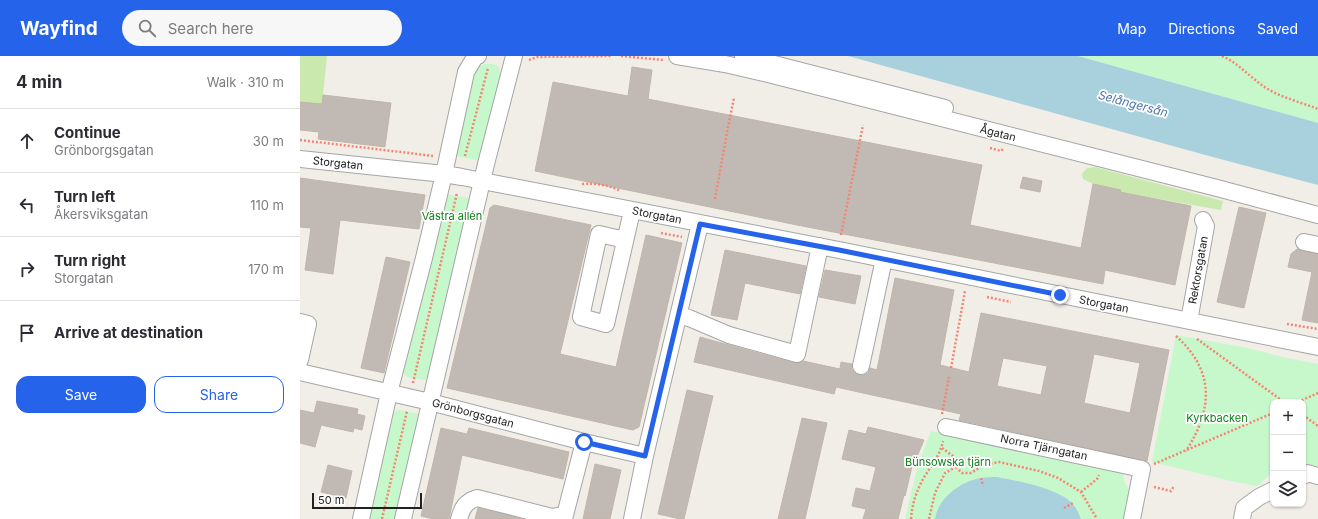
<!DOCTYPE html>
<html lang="en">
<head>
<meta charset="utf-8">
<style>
  body { margin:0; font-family:Inter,sans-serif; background:#f7f7f7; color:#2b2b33 }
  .controls { position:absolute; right:12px; bottom:12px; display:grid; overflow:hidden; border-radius:8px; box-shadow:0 1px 3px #0004 }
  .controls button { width:36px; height:36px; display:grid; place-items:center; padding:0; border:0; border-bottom:1px solid #e1e1e2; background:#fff; color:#2b2b33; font:20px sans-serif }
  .scale { position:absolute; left:12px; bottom:10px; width:110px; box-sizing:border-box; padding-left:4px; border:2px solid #212121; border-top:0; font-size:11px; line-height:14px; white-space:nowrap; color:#212121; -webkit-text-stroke:3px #fff; paint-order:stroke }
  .stop { position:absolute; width:12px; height:12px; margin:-9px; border:3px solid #2563eb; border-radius:50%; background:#fff }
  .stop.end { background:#2563eb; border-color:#fff; box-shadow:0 1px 4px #0008 }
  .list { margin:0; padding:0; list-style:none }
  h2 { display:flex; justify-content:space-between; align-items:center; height:52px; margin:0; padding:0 16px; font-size:17px }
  h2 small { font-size:13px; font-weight:400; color:#7c7c81 }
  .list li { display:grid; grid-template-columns:26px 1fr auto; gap:12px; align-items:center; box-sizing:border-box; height:64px; padding:0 16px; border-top:1px solid #e1e1e2 }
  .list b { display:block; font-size:15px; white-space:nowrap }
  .list p { margin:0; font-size:13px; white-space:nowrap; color:#7c7c81 }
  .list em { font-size:13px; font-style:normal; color:#7c7c81 }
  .actions { display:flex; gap:8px; padding:12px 16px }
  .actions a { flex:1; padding:9px 0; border:1px solid #2563eb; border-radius:12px; text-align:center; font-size:14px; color:#2563eb }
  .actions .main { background:#2563eb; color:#fff }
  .icon { flex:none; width:22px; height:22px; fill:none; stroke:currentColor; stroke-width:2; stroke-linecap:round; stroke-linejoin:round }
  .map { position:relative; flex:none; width:1018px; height:463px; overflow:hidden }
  header { display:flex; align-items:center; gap:24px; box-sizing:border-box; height:56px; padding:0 20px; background:#2563eb; color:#fff }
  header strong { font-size:19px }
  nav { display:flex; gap:22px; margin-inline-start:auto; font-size:14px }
  .search { width:280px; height:36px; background:#f7f7f7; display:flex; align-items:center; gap:10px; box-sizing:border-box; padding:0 14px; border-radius:22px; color:#7c7c81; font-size:15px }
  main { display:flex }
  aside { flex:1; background:#fff }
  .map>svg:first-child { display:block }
</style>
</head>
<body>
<header>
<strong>Wayfind</strong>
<div class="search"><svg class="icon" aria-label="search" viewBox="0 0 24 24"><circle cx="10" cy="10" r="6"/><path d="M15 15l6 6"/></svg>Search here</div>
<nav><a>Map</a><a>Directions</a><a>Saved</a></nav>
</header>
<main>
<aside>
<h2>4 min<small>Walk · 310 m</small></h2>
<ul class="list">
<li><svg class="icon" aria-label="ahead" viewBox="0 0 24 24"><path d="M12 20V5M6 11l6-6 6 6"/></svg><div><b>Continue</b><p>Grönborgsgatan</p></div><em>30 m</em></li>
<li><svg class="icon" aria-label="left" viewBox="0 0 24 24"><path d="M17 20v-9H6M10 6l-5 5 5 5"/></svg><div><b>Turn left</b><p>Åkersviksgatan</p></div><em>110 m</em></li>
<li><svg class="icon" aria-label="right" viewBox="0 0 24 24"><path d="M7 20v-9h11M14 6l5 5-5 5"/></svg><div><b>Turn right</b><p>Storgatan</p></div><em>170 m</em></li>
<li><svg class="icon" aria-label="arrive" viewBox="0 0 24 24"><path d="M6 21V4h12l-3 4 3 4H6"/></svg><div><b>Arrive at destination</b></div></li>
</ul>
<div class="actions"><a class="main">Save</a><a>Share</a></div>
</aside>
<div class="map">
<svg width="1018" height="463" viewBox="0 0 1018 463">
  <rect width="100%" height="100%" fill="#f1eee7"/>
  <path fill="#cae9af" d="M0,0h27l-5,48 -22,-2z
    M795,111l128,34 -2,9 -101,-18v-2l-27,-6 -10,-5 -1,-5 5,-6z"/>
  <path fill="#c7f8cc" d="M778,0h240v67z
    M185,8h8l6,3 1,8 -20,86 -28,-6 23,-86z
    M145,138l24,4v3l-40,177 -5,2 -17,-3 -4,-5 40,-175z
    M876,279l72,13 39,10 31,6v102l-15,-3v-61h-30v70l-16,14 -22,-4 -83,-20z
    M99,354l21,4 -23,105h-29l25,-104 2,-4z
    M631,375l192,40c0,8 2,13 7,20l-7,28h-42l-8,-16 -137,11 -1,5h-30l12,-51z"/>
  <path fill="#a9d0dd" d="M548,0h230l240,67v62l-109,-29z
    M697,421c20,4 60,11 75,26 4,4 7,11 9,16h-146c3,-21 26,-38 46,-41 5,-1 10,-1 16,-1z"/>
  <path fill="#c1bab4" stroke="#c2b5aa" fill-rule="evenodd" d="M332,11l20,3 -4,29 334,66 -12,60 111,23 12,-64 28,6 -1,2 71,14 -16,79 -70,-15 -2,14 -306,-59 -262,-54 18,-89 75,14z
    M23,39l68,8 -6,44 -67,-8 1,-7 -19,-2v-28l22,2z
    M723,121l19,4 -2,11 -20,-4z
    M0,122l125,17 -6,34 -79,-9 -7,54 -28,-4 6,-42 -11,-1z
    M194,149l97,20 -31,129 56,13 30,-132 36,8 -43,184 -6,3 -186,-42 43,-180z
    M939,151l27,6 -22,95 -27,-6z
    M997,193l5,2 16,3v69l-16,-3 10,-48 -24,-5 3,-13z
    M425,194l81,16 -6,28 -55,-11 -8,37 -26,-5z
    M86,201l24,5 -26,111 -23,-5z
    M525,214l36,6 -6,28 -36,-7z
    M595,222l59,12 -14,75 29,7 12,-59 188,37 -22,111 -188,-41 2,-6 -89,-19 -36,-8 -2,7 -140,-32 6,-25 94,26h5l4,-2 37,8 1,-7 11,2v5l2,4 5,2h5l4,-2 2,-5 7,2zM794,298l46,9 -10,50 -46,-10zM703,302l44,8 -6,29 -44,-9z
    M387,334l26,6 -29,123h-4l-22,-5z
    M17,345l41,8 -1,5 8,2 -3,14 -8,-2 -1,4 -32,-7 -6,22 -15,-4v-33l14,3z
    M502,362l25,5 -22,96h-27z
    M568,371l56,13 -8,19 -2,-1 -9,38 -1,-1 -6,24h-35l3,-10 -14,-3 4,-18 14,3 6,-24 -34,-8 7,-29 17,4z
    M141,372l26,6 2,-6 100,24 -6,27 -101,-24 -13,64h-16l-12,-3z
    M295,408l26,6 -11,49h-27z
    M28,409l24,6 -6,27 -25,-6z
    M178,452l43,11h-46z"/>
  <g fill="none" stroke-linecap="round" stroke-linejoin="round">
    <defs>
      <path id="minor" d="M377,0l48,8 43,10 449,114 101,27
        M443,0l202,52
        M0,103l144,15 18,3 377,73 479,97
        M325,184l-26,-6 -18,83 25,7 26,-113
        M1004,186l14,3
        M379,259l10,3 40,17 68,19 23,-108
        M889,265l17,-95 -3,-6
        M0,266l8,2 -8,36
        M561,310l23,-107
        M0,316l130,30 154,40 61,14
        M646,371l196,42 -10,50
        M1003,420l4,-3 11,3
        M61,463l28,-126 35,-135 20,-84 22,-102 9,-15 3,-1
        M103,463l83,-355 28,-108
        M159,463c3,-11 6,-17 18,-21l75,19 13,-2 19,-73
        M332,463l13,-63 55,-232
        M942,463l2,-11 15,-11 14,-7"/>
    </defs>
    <use href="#minor" stroke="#a5a5a5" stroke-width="18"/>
    <path stroke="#f68473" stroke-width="2.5" stroke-dasharray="2 2" stroke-linecap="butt" d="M321,0l42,4
      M922,0c16,7 27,20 41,30 16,11 37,16 55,23
      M229,4l8,-3 74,-1
      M0,84l134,16
      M690,92l11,3 3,-3
      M165,100l23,-88
      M282,128c15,-1 26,1 39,7
      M415,143l13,-72 6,-29
      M361,177l21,4
      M541,179l22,-110
      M687,241l24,5
      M987,268l31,5
      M876,280c39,35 37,73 10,115
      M897,283l87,63
      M651,312l14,-77
      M113,327l44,-190
      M998,346l20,-9
      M642,358l7,-37
      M1003,359l15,11
      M642,392l15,11
      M854,408l119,-51
      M656,411l6,6h9l13,-8
      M681,422l2,8
      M854,431l17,4 3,-5
      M781,436l16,-13 2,-4
      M764,452l9,-5
      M82,463l25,-108
      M611,463c1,-13 4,-24 10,-36 7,-14 19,-26 22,-42
      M629,463l6,-26 10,-20 11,-6 1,-8 27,6 15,-3 40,9 19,7 23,14 16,27"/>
    <use href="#minor" stroke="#fff" stroke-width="16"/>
  </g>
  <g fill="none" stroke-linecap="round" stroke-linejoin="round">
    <path stroke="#2563eb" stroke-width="5" d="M284,386l61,14 55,-232 139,26 221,45"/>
  </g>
  <g text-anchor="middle" stroke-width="3.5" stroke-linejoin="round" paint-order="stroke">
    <g font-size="11" fill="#212121" stroke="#fff">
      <text transform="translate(698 77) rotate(14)" y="4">Ågatan</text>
      <text transform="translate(38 107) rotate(6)" y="4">Storgatan</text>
      <text transform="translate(357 159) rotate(11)" y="4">Storgatan</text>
      <text transform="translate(898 214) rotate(-80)" y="4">Rektorsgatan</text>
      <text transform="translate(804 248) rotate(11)" y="4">Storgatan</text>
      <text transform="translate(173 357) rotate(15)" y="4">Grönborgsgatan</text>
      <text transform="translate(744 391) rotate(12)" y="4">Norra Tjärngatan</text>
    </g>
    <g font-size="11" fill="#0f7e1b" stroke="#fff">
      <text x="152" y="164">Västra allén</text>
      <text x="917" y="366">Kyrkbacken</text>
      <text x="648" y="410">Bünsowska tjärn</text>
    </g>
    <g font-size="12" font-style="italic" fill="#4c77a6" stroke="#fff">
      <text transform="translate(833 48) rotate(15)" y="4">Selångersån</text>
    </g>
  </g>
</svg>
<div class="controls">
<button>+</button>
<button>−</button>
<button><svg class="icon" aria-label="layers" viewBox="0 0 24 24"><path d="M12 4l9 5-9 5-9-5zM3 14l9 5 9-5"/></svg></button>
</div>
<div class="scale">50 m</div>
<div class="stop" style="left:284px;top:386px"></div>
<div class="stop end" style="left:760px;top:239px"></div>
</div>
</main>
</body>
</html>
